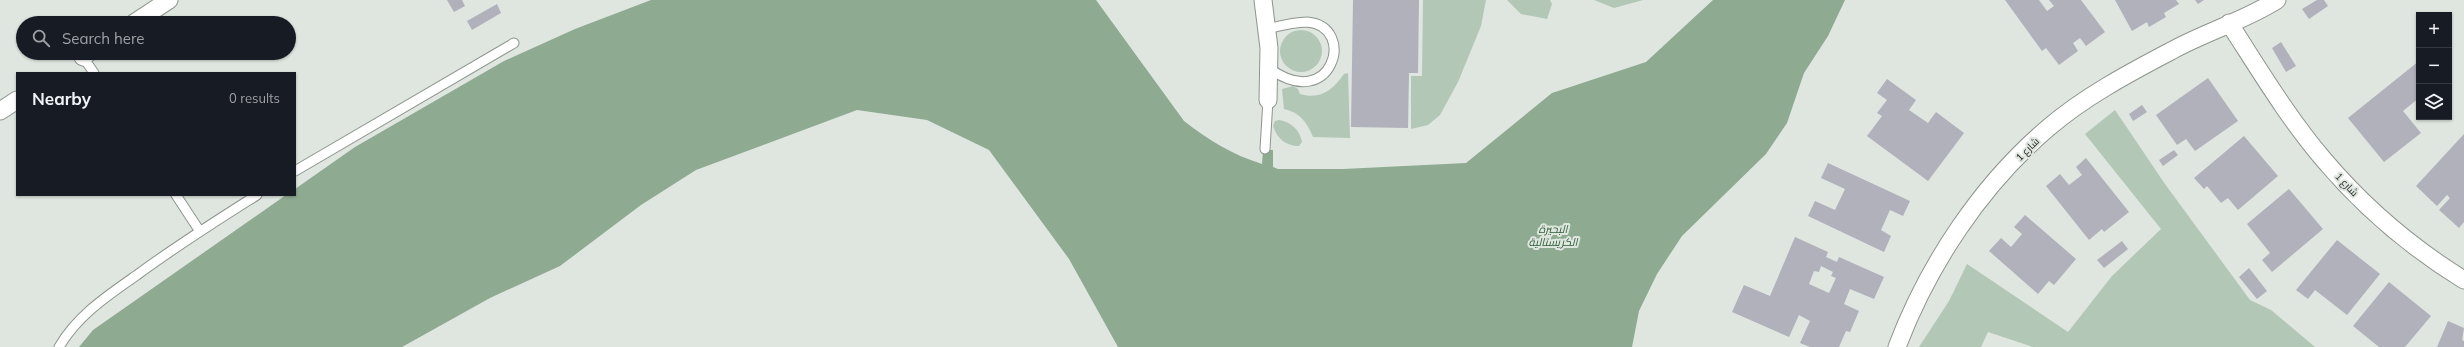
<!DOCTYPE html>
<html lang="en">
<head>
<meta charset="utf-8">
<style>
  body { margin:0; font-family:Mulish,Cairo,sans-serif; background:#20242c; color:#f1f3f6 }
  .controls { position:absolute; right:12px; top:12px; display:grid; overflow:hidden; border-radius:0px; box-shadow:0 1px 3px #0004 }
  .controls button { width:36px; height:36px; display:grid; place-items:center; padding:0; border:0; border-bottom:1px solid #363941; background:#171b24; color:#f1f3f6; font:20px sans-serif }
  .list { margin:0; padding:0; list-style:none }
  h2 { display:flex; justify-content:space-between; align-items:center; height:52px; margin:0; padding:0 16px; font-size:17px }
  h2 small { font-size:13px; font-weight:400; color:#9ea1a6 }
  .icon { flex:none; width:22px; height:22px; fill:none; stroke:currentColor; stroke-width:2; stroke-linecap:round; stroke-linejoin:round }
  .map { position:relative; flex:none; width:2464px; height:347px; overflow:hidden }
  .search { position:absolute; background:#171b24; box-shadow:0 1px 3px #0004; left:16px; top:16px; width:280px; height:44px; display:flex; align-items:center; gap:10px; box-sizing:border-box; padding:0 14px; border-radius:22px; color:#9ea1a6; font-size:15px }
  .panel { position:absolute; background:#171b24; box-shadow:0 1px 3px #0004; left:16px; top:72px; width:280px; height:124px; border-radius:0px }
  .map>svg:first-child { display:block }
</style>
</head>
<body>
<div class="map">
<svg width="2464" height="347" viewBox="0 0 2464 347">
  <rect width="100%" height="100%" fill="#dee6df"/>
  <path fill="#b2c7b5" d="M1423,0h63l-5,26 -23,56 -18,33 -12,10 -17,4v-53h11z
    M1507,0h43l2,4 -5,15 -26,-5z
    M1594,0h49l-29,8z
    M1280 51a21 21 0 1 1 42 0a21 21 0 1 1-42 0Z
    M1348,73l2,65 -37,-1c-6,-15 -14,-25 -29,-28l-2,-20 11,-3 5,3 2,5c20,6 33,-4 44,-20z
    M2115,110l50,74 85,116 21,10 44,37h-282l-45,-15 -7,15h-62l30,-46 18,-37 101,68 44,-56 49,-47 -76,-95z
    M1279,120c12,2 21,10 23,22l-3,4c-14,0 -22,-8 -26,-20l2,-5z"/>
  <path fill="#8eab92" d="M651,0h445l88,121c26,20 47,33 78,43l1,-14h10v17l5,2h65l123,-6 86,-70 94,-31 67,-62h132l-17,36 -24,37 -17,50 -21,31 -84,82 -25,38 -18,37 -7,36h-514l-49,-88 -80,-109 -62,-30 -70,-10 -161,60 -55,35 -81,61 -70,32 -88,49h-323l14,-17 193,-135h9v-6l60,-42 149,-86 71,-32z"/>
  <path fill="#b0b1ba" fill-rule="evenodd" d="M447,0h15l3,6 -11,6z
    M1353,0h66l-1,73h-9l-1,55 -57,-1z
    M2005,0h34l8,11 7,-5 -5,-6h32l24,32 -19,14 -6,-8 -7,5 5,8 -19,14 -13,-17 -4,3z
    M2115,0h61l3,4 -15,9 2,4 -17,10 -2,-5 -15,9z
    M2195,0h9l-6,4z
    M2317,0h7l4,6 -19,13 -7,-10z
    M497,4l4,9 -29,17 -5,-9z
    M2281,42l15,24 -10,6 -14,-24z
    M2419,61v37l-16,13 18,22 -37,29 -36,-44z
    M2208,78l30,43 -43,30 -9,-12 -9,6 -21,-30z
    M1887,79l29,21 -7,10 19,13 8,-11 28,21 -36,48 -61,-45 15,-20 -5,-3 10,-13 -10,-7z
    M2142,105l5,7 -14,9 -4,-7z
    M2464,134v88l-5,6 -20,-18 11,-12 -3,-3 -10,11 -21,-20z
    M2244,136l34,40 -40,34 -10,-12 -7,5 -14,-17 -3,3 -10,-11z
    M2174,150l4,5 -15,11 -4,-6z
    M2086,158l43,54 -25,20 -2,-3 -13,11 -43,-54 14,-12 9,11 13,-10 -6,-8z
    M1828,163l82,38 -7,15 -13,-6 -9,20 10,6 -7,16 -76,-36 7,-15 20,9 10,-21 -24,-11z
    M2289,189l34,40 -51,43 -10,-12 8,-7 -23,-29z
    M2025,215l51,44 -22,26 -5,-4 -11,13 -49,-43 12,-13 10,9 11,-13 -8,-7z
    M1795,237l33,15 -2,5 11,5 2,-5 45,20 -10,22 -24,-10 -6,15 15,7 -9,21 -4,-1 -7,16h-29l-10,-4 10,-22 -11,-6 -10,22 -57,-25 12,-27 26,11zM1821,266l12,6 -2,4 5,2 -7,15 -20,-9 5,-13 5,1z
    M2337,240l43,34 -33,41 -32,-25 -7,9 -12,-9z
    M2122,241l6,8 -24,19 -7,-8z
    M2249,268l18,23 -10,8 -18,-22z
    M2389,282l42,34 -26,31h-26l-26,-21z
    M2448,321l16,7 -2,12 2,1v6h-27z"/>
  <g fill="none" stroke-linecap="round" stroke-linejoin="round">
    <defs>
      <path id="service" d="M1267,29c12,-3 27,-7 40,-7 51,4 25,93 -38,46
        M83,57l11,16
        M1265,149l3,-49
        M295,171l219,-128
        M176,195l23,35
        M59,347c19,-32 48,-51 78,-72 39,-29 79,-54 120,-80"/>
      <path id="minor" d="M1263,0l6,48 -1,52
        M134,23l35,-23
        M2229,23c30,46 59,95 95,137 39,46 88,88 140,120
        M83,57l5,-4
        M0,111l17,-11
        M1897,347c31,-82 84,-162 151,-219 36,-31 81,-55 123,-77 34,-19 73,-30 106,-51"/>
    </defs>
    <use href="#service" stroke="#8d958e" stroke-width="11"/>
    <use href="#minor" stroke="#8d958e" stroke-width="19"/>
    <use href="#service" stroke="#fff" stroke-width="9"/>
    <use href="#minor" stroke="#fff" stroke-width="17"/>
  </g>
  <g text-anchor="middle" stroke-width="4" stroke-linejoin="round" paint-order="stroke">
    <g font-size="10" fill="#252826" stroke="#dee6df">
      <text transform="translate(2027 149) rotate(-45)" y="4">شارع 1</text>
      <text transform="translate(2347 184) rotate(46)" y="4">شارع 1</text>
    </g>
    <g font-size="11" font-style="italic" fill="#32603b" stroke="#dee6df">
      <text x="1553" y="233">البحيرة<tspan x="1553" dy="13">الكريستالية</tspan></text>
    </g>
  </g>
</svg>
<div class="controls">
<button>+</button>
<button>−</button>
<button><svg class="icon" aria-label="layers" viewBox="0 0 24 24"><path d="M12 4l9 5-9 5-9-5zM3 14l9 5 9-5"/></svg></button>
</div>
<div class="search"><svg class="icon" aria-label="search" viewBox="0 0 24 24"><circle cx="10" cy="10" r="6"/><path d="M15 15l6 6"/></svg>Search here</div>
<section class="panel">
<h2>Nearby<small>0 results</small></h2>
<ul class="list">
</ul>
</section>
</div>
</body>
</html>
